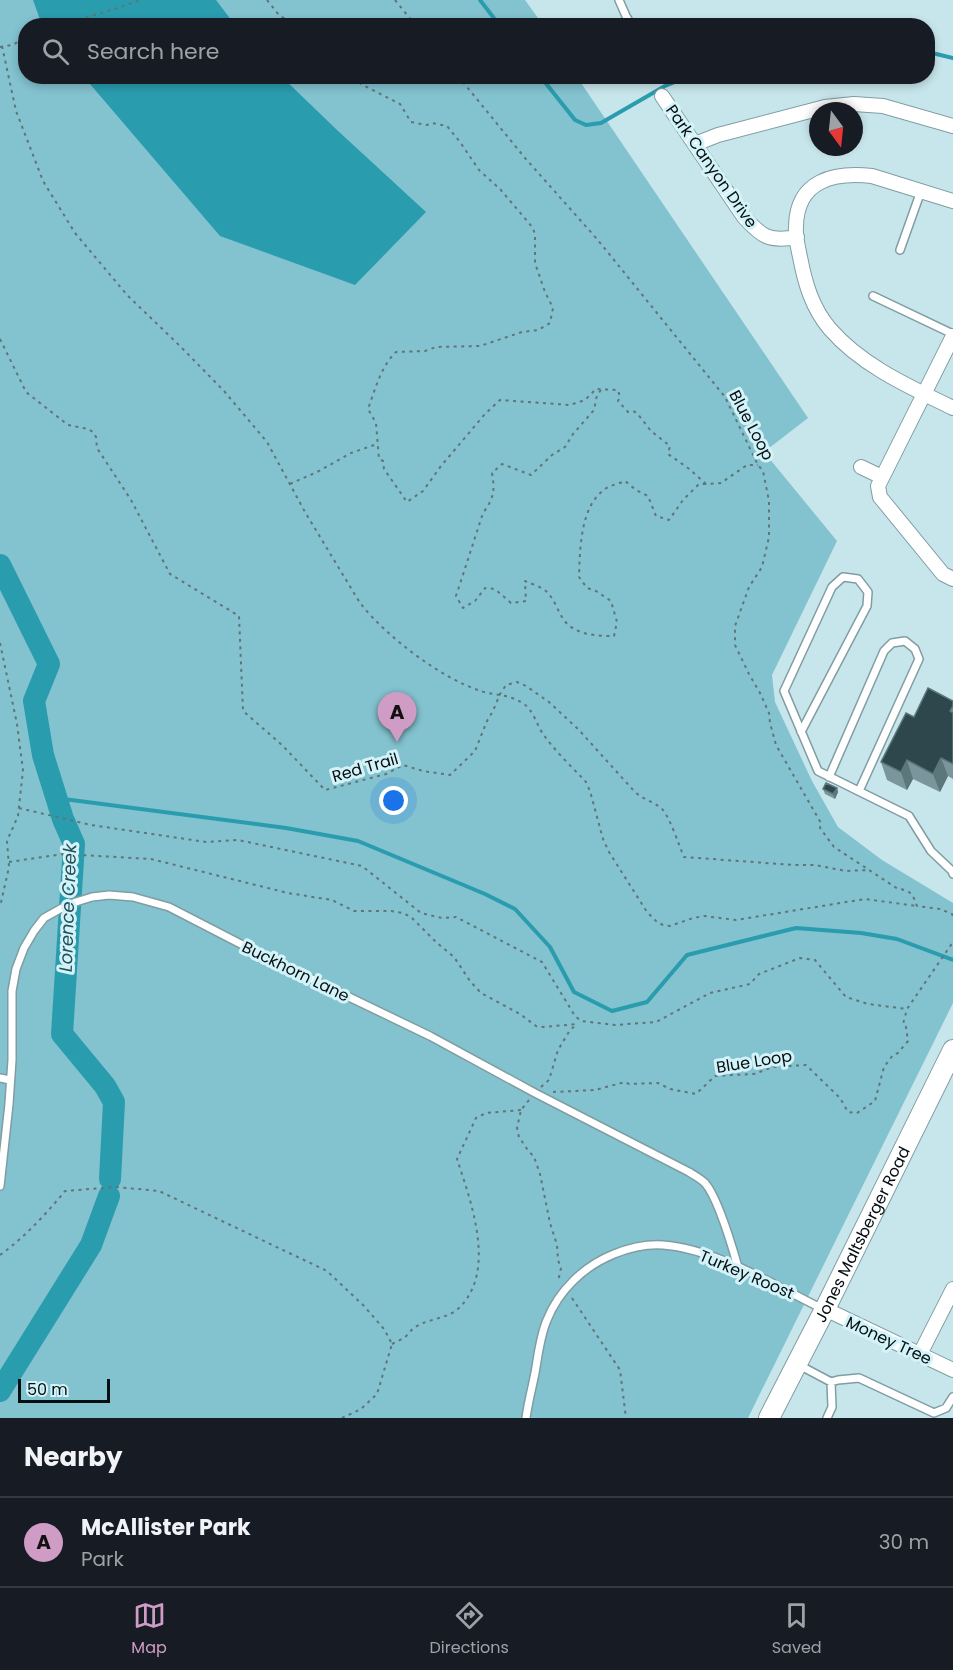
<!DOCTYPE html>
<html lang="en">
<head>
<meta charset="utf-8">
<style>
  body { margin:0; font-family:Poppins,sans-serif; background:#20242c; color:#f1f3f6 }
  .compass { position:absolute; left:809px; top:102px; width:54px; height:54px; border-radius:50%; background:#171b24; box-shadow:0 3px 9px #0003; rotate:165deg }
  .scale { position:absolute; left:18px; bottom:15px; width:92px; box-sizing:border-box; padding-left:6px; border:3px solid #050f11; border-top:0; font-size:16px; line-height:21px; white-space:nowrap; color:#050f11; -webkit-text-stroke:4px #d4f3f9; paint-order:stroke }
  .you { position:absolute; left:394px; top:801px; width:21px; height:21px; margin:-15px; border:4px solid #fff; border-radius:50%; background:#1a73e8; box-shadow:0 0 0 9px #1a73e833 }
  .badge { display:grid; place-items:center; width:39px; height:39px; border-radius:50%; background:#cf9cc5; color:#111; font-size:20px; font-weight:700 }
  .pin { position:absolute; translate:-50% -50px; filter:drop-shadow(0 2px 3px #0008) }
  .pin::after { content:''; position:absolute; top:32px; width:21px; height:18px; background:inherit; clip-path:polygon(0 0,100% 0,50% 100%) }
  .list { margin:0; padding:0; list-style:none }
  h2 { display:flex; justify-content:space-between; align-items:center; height:78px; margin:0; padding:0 24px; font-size:26px }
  h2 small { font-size:20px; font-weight:400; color:#9ea1a6 }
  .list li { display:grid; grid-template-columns:39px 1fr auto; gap:18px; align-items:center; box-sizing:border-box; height:90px; padding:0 24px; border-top:2px solid #363941 }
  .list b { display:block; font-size:22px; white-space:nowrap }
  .list p { margin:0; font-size:20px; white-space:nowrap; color:#9ea1a6 }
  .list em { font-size:20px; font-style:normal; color:#9ea1a6 }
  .icon { flex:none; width:33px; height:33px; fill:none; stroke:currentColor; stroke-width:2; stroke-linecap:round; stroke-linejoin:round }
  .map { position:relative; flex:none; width:953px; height:1418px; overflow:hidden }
  .search { position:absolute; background:#171b24; box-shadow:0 3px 9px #0003; left:18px; right:18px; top:18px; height:66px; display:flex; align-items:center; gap:15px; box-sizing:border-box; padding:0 21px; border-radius:24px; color:#9ea1a6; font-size:22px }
  .sheet { height:168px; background:#171b24 }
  nav { display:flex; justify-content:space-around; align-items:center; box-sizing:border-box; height:84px; border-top:2px solid #363941; background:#171b24; font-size:16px; color:#9ea1a6 }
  nav a { display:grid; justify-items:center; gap:3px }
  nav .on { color:#cf9cc5 }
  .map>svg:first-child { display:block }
</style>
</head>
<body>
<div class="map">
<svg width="953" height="1418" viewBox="0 0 953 1418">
  <rect width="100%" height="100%" fill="#c7e6ec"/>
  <path fill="#83c2cf" d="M0,0h525l18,25 -517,1v50l551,1 231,341 -44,34 73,89 -65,134 3,27 37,79 26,46 44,33 71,43v100l-205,415h-748z"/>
  <path fill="#299cae" d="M33,0h183l19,25h-193z
    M84,77h198l55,53 89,82 -71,73 -135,-49z"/>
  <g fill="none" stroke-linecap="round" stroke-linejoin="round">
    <path stroke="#299cae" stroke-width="4" d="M480,0l20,26
      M928,52l25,6
      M540,76l35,44 11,5 15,-2 64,-37 25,-10
      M56,798l230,30 72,13 127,53 30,15 35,38 24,45 38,19 35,-9 40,-47 109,-27 65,5 36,6 56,21"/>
    <path stroke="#299cae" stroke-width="22" d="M0,565l49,99 -15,37 9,54 20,64 11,25 -12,190 43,52 9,16 -4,77
      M0,1391l91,-146 18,-49"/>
    <defs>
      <path id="service" d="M619,0l7,16 6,10
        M900,250l21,-59
        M873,296l80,38
        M801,732l66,-126 1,-14 -10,-13 -15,-2 -11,10 -48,104 34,80 91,45 22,35 21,20 1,3
        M829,777l55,-126 8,-8 13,-2 10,8 4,10 -60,132
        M0,1078l10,2
        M0,1186l9,-82 3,-44v-69l4,-22 8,-21 10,-17 10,-13 16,-9 16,-7 16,-5 17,-2 24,2 36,10 97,50 164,79 105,57 154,79c5,3 12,7 16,11 13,15 27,63 33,84
        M799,1365l32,17
        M526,1418c2,-15 6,-30 9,-45 3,-17 5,-37 12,-53 12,-30 37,-54 67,-66 15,-6 33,-10 49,-9 53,4 113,41 160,64
        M827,1418l5,-11 -1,-25 7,-2 21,-2 75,35 12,-5 7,-11"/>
      <path id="minor" d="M662,96l82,121c18,20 25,25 53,20
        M695,144l23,-9 107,-28 29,-3 29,2 70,20
        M953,201l-81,-25c-38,-4 -75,4 -76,50 -1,10 2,21 4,31 5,26 12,51 30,72 32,37 80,58 123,79
        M953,336l-75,150 2,11 63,77 10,5
        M861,467l21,10
        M825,1309l128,61
        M920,1354l33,-65"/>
      <g id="secondary">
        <path id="s1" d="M769,1418l56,-109 128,-259"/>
      </g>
    </defs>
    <use href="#service" stroke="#809da3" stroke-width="10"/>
    <use href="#minor" stroke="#809da3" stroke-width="16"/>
    <use href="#secondary" stroke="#809da3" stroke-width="22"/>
    <path stroke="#617578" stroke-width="2" stroke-dasharray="3 4.5" stroke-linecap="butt" d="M267,0l12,15 14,9 4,-1 5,3
      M395,0l21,26
      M57,26l61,-18 22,-8
      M2,46l14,65 27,70 32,52 52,62 53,51 44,45 43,51 38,70 55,91c26,33 80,75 121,88 15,5 29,3 43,13 9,6 13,21 19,30 12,17 29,33 43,48l4,9 13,48 6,13 38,60 10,10 6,3 7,1 23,-8 11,-2 32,4 129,-21 52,7
      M0,47l12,-2 14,-7
      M355,76l6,8 39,20 11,18 16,3 5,-2 15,3 13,16 19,28 21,19 33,39 2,7v28l10,29 8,16 -3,15 -12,7 -16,2 -42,14 -44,1 -11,4 -29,1c-15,14 -21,38 -28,57l8,14 3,36 4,2 1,8 23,33 16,-11 18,-25 44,-52 15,-14 70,5 15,-5 11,-11 22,1 2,7 -2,4 10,11 5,-1 4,2 14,18 19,15 -2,8 20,14 18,16 15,-1 26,-18h11
      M458,76l67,82 72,81 128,158 33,68 5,6 6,30v36l-7,30 -13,20 -14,39v19l14,29 11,19 9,20 1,10 6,22 45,78 -1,5 14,19 64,42c13,1 15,6 19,17l23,3 12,5 1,2
      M0,339l26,53 42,33 20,4 5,3 3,5 1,11 34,52 39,74 69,42 4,95 39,34 43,45 61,-16 17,-9 20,6 27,4 25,-24 12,-30 6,-10 7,-17 6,-9 11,-3 9,4 23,16 30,28 55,61c8,8 19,10 28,18 8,8 17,37 22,48l110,8h21l31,6 23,-1
      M601,390l-4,5 -3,15 -21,24 -8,13 -13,8 -21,20 -29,-11 -10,9c3,18 2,25 -9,40l-27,83 7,12 12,-7 10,-13 10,1 16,14 15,-2 -1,-20c7,3 17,6 22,11 7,7 10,17 15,25 10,18 34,19 52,19l3,-14 -6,-21 -15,-10 -9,-3 -8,-11c1,-27 1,-70 25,-87 5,-5 15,-6 21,-9l11,9 12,6 8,20 13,4 14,-20 16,-16h7
      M290,484l29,-13 32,-18 26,-9
      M0,643l17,81 6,46 -5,46 -11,25 2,26 -9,40
      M19,808l72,17 115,17 32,-2 124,26 59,47 21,5 14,-1 86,45 33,54 6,5 34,4 41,-3 54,-29 40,-9 9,-10 41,-16 15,2 31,37 22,7 39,5
      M9,862l54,-8 88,5 137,34 44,7 22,11h37l12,2 8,4 26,26 17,14 16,24 11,12 39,21 16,12 7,1 34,-3
      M541,1087l8,-7 9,-30 12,-20 6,-5
      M553,1092l42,-2 30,-8 4,2 29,-1 12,6 26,5 19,-18 39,-2 19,-7 33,-2 34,33 8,14 9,1 18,-12 9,-34 9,-12 5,-2 10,-12 -2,-14 -3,-3 4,-15 46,-67
      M529,1100l-8,10 -4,18 2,9 8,12 7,8 6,17 10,49 7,22 1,15 3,8 -2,9 1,5
      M0,1255c25,-18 46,-41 65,-64l51,-4 43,4 168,80 37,35 20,23 8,15 -15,50 -16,15 -19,9
      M572,1298l48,72 6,48
      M392,1344c4,-2 8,-4 12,-6 5,-4 8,-10 13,-12 14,-8 30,-7 42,-18 38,-37 12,-106 -2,-149l19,-41 10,-5 35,-3"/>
    <use href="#service" stroke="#fff" stroke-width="7"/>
    <use href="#minor" stroke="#fff" stroke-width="14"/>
    <use href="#secondary" stroke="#fff" stroke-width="20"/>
  </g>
  <path fill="#7a969c" d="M953,701v78l-5,-3 -8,16 -27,-13 -6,11 -20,-10 -6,-18 33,-45z
    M837,788l1,4 -3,7 -10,-5 -2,-5z"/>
  <path fill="#5b777c" d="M941,758l7,18 -8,16 -7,-18z
    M907,760l6,19 -6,11 -6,-18z
    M837,788l1,4 -3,7 -2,-5z"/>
  <path fill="#2d474c" stroke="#5b777c" stroke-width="1.5" d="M928,688l25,13v5l-3,5 3,2v51l-12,-6 -8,16 -26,-14 -6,12 -20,-10 25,-49 8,4z
    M826,783l11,5 -4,6 -10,-5z"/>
  <g text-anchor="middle" stroke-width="6" stroke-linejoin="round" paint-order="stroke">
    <g font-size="16" fill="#050f11" stroke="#d4f3f9">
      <text transform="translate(712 166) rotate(55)" y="6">Park Canyon Drive</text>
      <text transform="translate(752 425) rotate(62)" y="6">Blue Loop</text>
      <text transform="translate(365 767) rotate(-16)" y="6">Red Trail</text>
      <text transform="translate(296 971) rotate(26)" y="6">Buckhorn Lane</text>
      <text transform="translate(754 1061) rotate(-9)" y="6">Blue Loop</text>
      <text dy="6" stroke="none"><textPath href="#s1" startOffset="206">Jones Maltsberger Road</textPath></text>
      <text transform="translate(747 1274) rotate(23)" y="6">Turkey Roost</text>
      <text transform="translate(889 1340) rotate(25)" y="6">Money Tree</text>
    </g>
    <g font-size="18" font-style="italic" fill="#215058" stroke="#d4f3f9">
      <text transform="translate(68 908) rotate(-88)" y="6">Lorence Creek</text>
    </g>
  </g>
</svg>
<svg class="compass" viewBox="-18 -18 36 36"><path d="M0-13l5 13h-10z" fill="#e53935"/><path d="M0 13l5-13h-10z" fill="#9ea1a6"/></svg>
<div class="scale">50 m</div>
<div class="you"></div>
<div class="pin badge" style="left:397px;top:742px">A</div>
<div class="search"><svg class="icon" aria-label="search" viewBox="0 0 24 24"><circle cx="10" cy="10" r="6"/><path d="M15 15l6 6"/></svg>Search here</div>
</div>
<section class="sheet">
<h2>Nearby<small></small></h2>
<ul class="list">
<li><span class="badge">A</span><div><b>McAllister Park</b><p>Park</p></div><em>30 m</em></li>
</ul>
</section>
<nav>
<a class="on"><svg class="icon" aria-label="map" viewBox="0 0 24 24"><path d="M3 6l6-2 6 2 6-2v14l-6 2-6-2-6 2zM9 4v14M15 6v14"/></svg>Map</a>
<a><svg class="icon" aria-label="directions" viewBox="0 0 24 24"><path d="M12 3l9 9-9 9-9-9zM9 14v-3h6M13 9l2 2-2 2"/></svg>Directions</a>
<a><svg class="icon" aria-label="saved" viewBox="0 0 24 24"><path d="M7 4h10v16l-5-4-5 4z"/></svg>Saved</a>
</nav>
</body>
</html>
